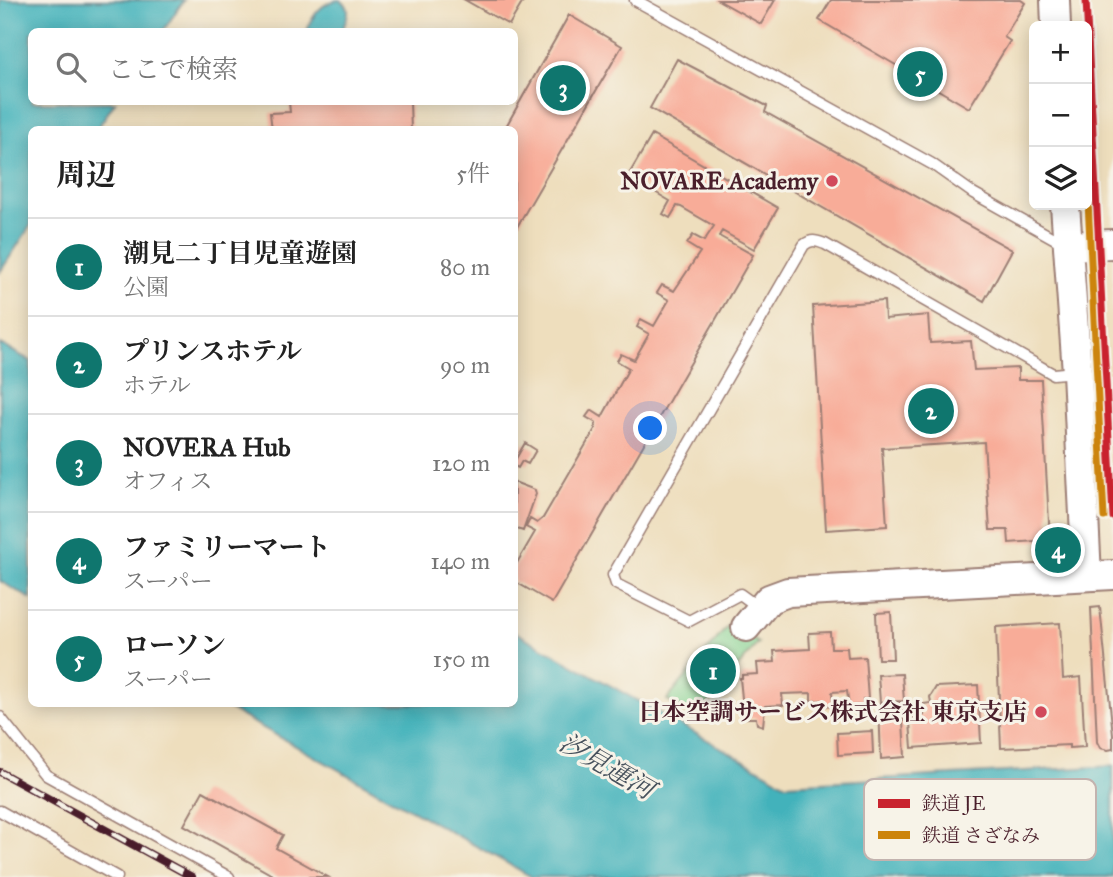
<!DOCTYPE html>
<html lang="ja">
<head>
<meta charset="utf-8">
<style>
  body { margin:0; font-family:"IM FELL Great Primer","Noto Serif JP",serif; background:#f2f2f2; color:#222 }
  .controls { position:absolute; right:21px; top:21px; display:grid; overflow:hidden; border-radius:10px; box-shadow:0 4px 18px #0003 }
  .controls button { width:63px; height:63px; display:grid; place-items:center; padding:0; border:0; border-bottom:2px solid #e0e0e0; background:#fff; color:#222; font:35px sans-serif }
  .you { position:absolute; left:651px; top:429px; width:24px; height:24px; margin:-18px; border:5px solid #fff; border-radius:50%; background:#1a73e8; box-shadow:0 0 0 10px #1a73e833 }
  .badge { display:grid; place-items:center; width:46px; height:46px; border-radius:50%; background:#0f766e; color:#fff; font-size:23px; font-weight:700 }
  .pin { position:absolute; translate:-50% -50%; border:4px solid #fff; box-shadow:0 2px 7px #0006 }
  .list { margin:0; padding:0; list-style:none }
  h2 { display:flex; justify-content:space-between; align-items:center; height:91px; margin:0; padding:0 28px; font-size:30px }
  h2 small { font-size:23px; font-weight:400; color:#767676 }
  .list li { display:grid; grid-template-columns:46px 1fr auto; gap:21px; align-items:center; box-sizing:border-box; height:98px; padding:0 28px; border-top:2px solid #e0e0e0 }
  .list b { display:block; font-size:26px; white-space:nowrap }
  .list p { margin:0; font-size:23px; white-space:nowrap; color:#767676 }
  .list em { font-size:23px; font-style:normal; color:#767676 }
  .icon { flex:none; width:38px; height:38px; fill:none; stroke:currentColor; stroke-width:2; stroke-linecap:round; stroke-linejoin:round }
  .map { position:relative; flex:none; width:1113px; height:877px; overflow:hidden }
  .search { position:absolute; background:#fff; box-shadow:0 4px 18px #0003; left:28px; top:28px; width:490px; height:77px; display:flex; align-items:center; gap:18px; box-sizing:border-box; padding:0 24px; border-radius:10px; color:#767676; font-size:26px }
  .panel { position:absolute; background:#fff; box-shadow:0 4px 18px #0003; left:28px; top:126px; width:490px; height:581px; border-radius:10px }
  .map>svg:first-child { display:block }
</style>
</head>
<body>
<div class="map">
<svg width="1113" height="877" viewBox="0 0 1113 877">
  <rect width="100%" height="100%" fill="#f7f3e8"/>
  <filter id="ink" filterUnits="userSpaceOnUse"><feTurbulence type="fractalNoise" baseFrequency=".0143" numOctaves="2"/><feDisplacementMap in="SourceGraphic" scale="14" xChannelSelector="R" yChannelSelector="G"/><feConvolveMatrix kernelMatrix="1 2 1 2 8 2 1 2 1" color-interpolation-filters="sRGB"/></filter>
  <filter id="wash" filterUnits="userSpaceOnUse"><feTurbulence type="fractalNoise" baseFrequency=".00686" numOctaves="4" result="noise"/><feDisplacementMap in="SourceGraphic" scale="28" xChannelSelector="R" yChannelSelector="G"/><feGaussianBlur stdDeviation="1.57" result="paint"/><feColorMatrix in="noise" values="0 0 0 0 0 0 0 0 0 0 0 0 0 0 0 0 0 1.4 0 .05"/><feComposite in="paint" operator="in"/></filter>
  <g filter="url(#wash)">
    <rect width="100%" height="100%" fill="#eedebd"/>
    <path fill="#84d291" stroke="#67785e" stroke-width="2" d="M731,622l27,21 -61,74 -30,-17z"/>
    <path fill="#42b2bb" stroke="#466873" stroke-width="2" d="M0,0h184l-21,31 -131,1v70h83l-18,27 -65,1 -1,95 -31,47z
      M339,0c17,8 5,19 4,31h-36c5,-15 15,-29 32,-31z
      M0,344l31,17v238l-31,-18z
      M515,632l271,152 327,-18v111h-581l-312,-173h294z"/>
    <g id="blocks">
      <path fill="#f8ac98" d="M465,0h59l-15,25z
        M718,0h57l-14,24z
        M831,0h190l4,3 -21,34 6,4 -41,67 -150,-88z
        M569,15l53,31 -108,186v-102h-10z
        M677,59l90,47 -2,6 247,138 -28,51 -334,-193z
        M289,102h121l1,28h-139l-2,-17 20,-1z
        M652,135l126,73 -24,41 -32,-18 -3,5 34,19 -201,348 -38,-22v-13l21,-36 -9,-5 4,-8 7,4 6,-5 52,-89 1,-6 -10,-6 5,-7 11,7 27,-49 -12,-7 4,-7 13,6 15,-26 -12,-7 4,-8 13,7 15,-26 -12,-7 5,-8 12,6 26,-39 -13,-8 6,-9 11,6 10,-15 -33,-19 -4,-1 -7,12 -7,-4 7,-13 -42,-25z
        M884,301l1,18 43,-4 2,28 41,-2 3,29 44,-2v12h23l9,160 -41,3 -1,-13h-18l-6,-88 -102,6 5,78 -61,4 -13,-224z
        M525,443l11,7 -8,14 -6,-3 -4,7 -4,-2v-4z
        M514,482l21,8 1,4 -13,37 -9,-3z
        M1100,607l13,128v14l-5,1 -8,-2 -3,-6 -6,-134z
        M891,612l2,47h-15l-2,-46z
        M1060,623l3,56 18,-2 4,70 -16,1v-3l-68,3 -5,-121z
        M830,632l1,16h16l1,10 17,-1 3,42h-5v6l-14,1 -2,-15 -15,1 1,13 -3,2 -5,-2v-5l-14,1v-8l-29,1 1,11 -18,1 -2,20 -6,-2 -1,-6h-12l-4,-40h2v-3l16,-1 -1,-11 18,-1 -1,-11 36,-2 -1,-16z
        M902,674l2,27 -24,1 -2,-27z
        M978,685l3,58 -69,5 -2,-26 6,-7h8l-1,-11 8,-1 -1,-6 6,-10z
        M902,702l3,55 -24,2 -2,-55z
        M872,731l1,22 -35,2 -1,-22z
        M203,791l80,44 -7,13 52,29h-52l-92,-52z"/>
    </g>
  </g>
  <g filter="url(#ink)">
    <use href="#blocks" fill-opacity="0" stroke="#9c7e74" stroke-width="2"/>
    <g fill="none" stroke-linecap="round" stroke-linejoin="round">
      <defs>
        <path id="lane" d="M635,0l297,164 41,29 91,51
          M758,607l-18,-13 -51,27 -73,-37 -3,-9 191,-330c8,-6 12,-4 21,-1l228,130 22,-2
          M0,717l46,58 183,102
          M0,811l117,66"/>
        <path id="secondary" d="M1055,0l1,26
          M1065,205l12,167 10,204
          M1068,246l45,-2
          M746,627l23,-28 19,-7 325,-17"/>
      </defs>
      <use href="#lane" stroke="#9c7e74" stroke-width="13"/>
      <use href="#secondary" stroke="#9c7e74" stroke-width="32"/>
      <use href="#lane" stroke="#fff" stroke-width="10"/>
      <use href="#secondary" stroke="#fff" stroke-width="28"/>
      <defs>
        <path id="rail" d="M0,772l192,105"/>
      </defs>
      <use href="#rail" stroke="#4a1f2b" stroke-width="8"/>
      <use href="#rail" stroke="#f7f3e8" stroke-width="5" stroke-dasharray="16" stroke-linecap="butt"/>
      <defs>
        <path id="rail-1" d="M1086,0l27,517"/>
        <path id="rail-2" d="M1087,182l17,335"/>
      </defs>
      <use href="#rail-1" stroke="#f7f3e8" stroke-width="12"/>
      <use href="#rail-2" stroke="#f7f3e8" stroke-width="12"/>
      <use href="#rail-1" stroke="#c9242f" stroke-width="7"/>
      <use href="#rail-2" stroke="#cc840b" stroke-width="7"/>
    </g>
  </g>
  <g fill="#d1495b" stroke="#f7f3e8" stroke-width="2.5">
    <circle cx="832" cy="181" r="7"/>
    <circle cx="1041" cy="712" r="7"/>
  </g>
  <g text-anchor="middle" stroke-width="6" stroke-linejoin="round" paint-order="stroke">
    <g font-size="24" font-weight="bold" fill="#4a1f2b" stroke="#f7f3e8" text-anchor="end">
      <text x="818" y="189">NOVARE Academy</text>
      <text x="1027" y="720">日本空調サービス株式会社 東京支店</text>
    </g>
    <g font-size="26" font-style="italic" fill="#47525d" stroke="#f7f3e8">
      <text transform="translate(607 766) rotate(30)" y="9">汐見運河</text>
    </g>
  </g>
  <rect x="864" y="779" width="232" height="81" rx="10" fill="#f7f3e8" stroke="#c3b3af" stroke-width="2"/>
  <rect x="878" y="799" width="32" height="9" fill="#c9242f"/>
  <rect x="878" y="831" width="32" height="8" fill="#cc840b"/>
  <g font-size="19" fill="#4a1f2b">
    <text x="922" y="810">鉄道 JE</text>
    <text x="922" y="842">鉄道 さざなみ</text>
  </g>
</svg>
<div class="controls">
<button>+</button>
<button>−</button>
<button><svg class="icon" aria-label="layers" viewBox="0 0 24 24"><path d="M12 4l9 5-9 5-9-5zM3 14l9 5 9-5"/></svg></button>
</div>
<div class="you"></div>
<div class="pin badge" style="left:713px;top:671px">1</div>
<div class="pin badge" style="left:931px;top:411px">2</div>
<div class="pin badge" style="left:563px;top:88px">3</div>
<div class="pin badge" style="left:1058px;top:550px">4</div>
<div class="pin badge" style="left:920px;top:74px">5</div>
<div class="search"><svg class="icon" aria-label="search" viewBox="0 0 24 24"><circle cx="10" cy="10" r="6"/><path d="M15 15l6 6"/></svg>ここで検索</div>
<section class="panel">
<h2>周辺<small>5件</small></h2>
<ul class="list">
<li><span class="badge">1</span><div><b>潮見二丁目児童遊園</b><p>公園</p></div><em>80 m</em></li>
<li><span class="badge">2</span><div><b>プリンスホテル</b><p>ホテル</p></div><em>90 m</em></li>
<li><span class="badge">3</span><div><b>NOVERA Hub</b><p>オフィス</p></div><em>120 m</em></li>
<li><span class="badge">4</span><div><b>ファミリーマート</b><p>スーパー</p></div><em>140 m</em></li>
<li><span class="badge">5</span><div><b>ローソン</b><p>スーパー</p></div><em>150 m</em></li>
</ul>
</section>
</div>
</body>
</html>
